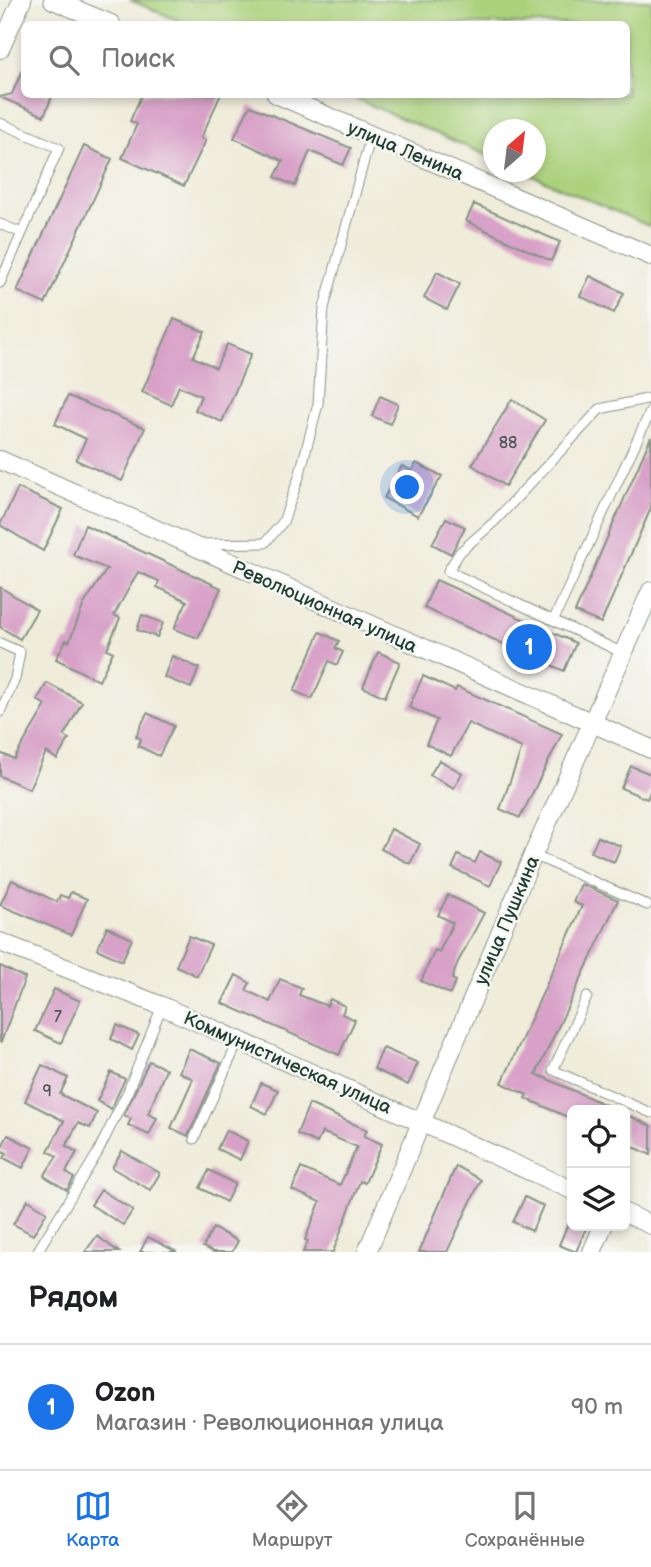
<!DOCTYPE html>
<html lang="ru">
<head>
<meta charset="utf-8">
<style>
  body { margin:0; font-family:"Balsamiq Sans",sans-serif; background:#f2f2f2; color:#202124 }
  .controls { position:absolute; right:21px; bottom:21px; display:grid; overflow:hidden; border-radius:10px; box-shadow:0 4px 10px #0003 }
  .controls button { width:63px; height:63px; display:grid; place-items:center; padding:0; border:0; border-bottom:2px solid #e0e0e0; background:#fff; color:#202124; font:35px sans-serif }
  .compass { position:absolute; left:483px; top:119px; width:63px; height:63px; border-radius:50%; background:#fff; box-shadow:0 4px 10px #0003; rotate:28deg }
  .you { position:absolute; left:408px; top:488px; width:24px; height:24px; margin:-18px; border:5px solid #fff; border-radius:50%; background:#1a73e8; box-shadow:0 0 0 10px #1a73e833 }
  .badge { display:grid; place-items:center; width:46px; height:46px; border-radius:50%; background:#1a73e8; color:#fff; font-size:23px; font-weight:700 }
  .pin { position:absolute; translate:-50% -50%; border:4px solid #fff; box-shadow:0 2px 7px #0006 }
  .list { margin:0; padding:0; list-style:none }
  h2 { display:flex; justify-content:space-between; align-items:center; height:91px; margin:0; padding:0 28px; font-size:30px }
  h2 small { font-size:23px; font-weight:400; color:#757577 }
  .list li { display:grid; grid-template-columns:46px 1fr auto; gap:21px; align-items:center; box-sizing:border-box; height:126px; padding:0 28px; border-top:2px solid #e0e0e0 }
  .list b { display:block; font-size:26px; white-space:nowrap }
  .list p { margin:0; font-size:23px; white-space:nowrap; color:#757577 }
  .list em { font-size:23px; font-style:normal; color:#757577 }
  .icon { flex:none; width:38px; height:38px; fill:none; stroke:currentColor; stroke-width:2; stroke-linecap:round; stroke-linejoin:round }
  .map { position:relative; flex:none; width:651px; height:1252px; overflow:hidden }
  .search { position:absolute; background:#fff; box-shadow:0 4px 10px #0003; left:21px; right:21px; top:21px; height:77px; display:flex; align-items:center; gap:18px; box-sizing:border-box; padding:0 24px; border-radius:10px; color:#757577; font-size:26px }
  .sheet { height:217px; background:#fff }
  nav { display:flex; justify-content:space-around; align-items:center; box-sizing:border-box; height:98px; border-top:2px solid #e0e0e0; background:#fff; font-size:19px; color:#757577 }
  nav a { display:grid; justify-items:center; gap:4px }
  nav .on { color:#1a73e8 }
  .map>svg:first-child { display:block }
</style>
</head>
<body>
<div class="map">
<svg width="651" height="1252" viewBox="0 0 651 1252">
  <rect width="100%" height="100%" fill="#f6f6f2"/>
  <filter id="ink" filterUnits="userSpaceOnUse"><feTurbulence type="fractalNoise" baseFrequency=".0143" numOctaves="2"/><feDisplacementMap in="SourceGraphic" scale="14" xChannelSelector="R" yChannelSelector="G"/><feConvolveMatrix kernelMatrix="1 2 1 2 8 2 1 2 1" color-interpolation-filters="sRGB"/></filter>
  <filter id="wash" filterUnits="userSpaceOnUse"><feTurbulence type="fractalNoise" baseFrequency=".00686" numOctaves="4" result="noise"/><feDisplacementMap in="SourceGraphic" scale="28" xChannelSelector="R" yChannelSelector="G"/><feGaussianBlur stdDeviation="1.57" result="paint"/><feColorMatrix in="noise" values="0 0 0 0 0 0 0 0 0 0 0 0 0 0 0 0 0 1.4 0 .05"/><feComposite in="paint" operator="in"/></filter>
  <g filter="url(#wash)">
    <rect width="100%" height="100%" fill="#efecda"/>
    <path fill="#abd17b" stroke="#658758" stroke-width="2" d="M130,0h521v227l-127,-55h12v-42h-42l-1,28 -146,-63 279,-1v-70h-440z"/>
    <g id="blocks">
      <path fill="#d8a1c8" d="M24,66v28h29l-9,22 -44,-19 12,-3z
        M142,94h79l-20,44 5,2 -22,46 -62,-28 15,-34 -7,-3z
        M250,106l101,42 -8,17 -33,-14 -15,35 -20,-9 8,-16 -49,-23z
        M84,146l28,13 -67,145 -28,-13z
        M474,204l86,38 -9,19 -85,-40z
        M437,272l23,12 -13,26 -23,-12z
        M590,276l34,17 -10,20 -34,-17z
        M174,319l31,13 -12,25 23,11 11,-24 24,10 -29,68 -27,-12 6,-14 -22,-10 -8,19 -29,-13z
        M68,396l77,32 -23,53 -46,-21 10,-21 -31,-15z
        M380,396l18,8 -8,20 -18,-8z
        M512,399l33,21 -40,66 -33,-21z
        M651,437v71l-50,115 -26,-11z
        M416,463l26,13 -24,40 -34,-18 18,-32 10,5z
        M18,488l45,21 -20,42 -43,-26z
        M446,518l19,9 -14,27 -19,-10z
        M85,525l136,63 -23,50 -24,-9 13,-28 -30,-14 2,-6 -21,-9 -24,43 6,3 -13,31 6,3 -14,29 -43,-22 10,-19 3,2 15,-38 23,-35 -34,-14z
        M436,580l140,63 -12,28 -140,-63z
        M0,587l37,23 -17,29 -20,-12z
        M142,615l21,8 -6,14 -20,-7z
        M320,632l19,9 -4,7 8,4 -6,13 -8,-4 -17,38 -18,-8z
        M378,652l22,10 -15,35 -22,-10z
        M172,656l27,12 -8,20 -27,-11z
        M423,676l32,15 2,-4 105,47 -42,84 -20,-9 22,-61 -54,-25 -17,33 -25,-12 11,-24 -28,-13z
        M47,683l35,19 -18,34 5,3 -12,20 -11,-7 -17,37 -29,-13v-23l14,6 32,-54 -9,-5z
        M147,713l27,13 -15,30 -21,-10 3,-7 -5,-3z
        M439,760l23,13 -8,15 -24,-13z
        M631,766l20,8v15l-4,10 -26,-11z
        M391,829l29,15 -10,20 -29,-15z
        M598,837l23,9 -7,16 -23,-10z
        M480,852l21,10 -11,24 -38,-18 6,-13 17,8z
        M12,880l45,22 3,-7 8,3 3,-6 16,7 -16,36 -71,-30z
        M581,884l37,16 -82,174 81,36h-45v9l-47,-21 2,-3 -25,-12 80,-177 -9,-4z
        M448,895l36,18 -26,49 -6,17 4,2 -6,13 -29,-13 14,-31 4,2 14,-29 -15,-8z
        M107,927l25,12 -10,22 -25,-12z
        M189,936l22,9 -14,31 -21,-10z
        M0,966l25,12 -24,64h-1z
        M236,975l14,8 -4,7 24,12 10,-23 22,9 -3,7 28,11 3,-7 15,7 -3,8 13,6 -16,35 -117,-52z
        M54,989l26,12 -19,42 -26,-12z
        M117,1025l22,10 -7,15 -21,-11z
        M383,1048l35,15 -10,22 -34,-16z
        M189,1049l32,14 -33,73 -17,-8 22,-49 -14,-7z
        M149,1061l17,8 -18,45 9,4 -8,17 -21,-10 3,-6 -7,-4z
        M42,1065l26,13 -8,16 37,19 -7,15 -12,-5 -12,23 11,6 -11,20 8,6 -7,12 -23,-14 13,-20 -9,-5 16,-30 -39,-20z
        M111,1072l14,7 -14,30 -14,-8z
        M261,1083l17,7 -11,24 -16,-8z
        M309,1104l58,26 -3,6 18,8 -17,39 -5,-2 -27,71h-30l5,-11 -3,-1 15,-38 -28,-12 9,-22 39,17 17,-38 -35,-15 -5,11 -20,-9z
        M625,1114l26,12v29l-26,-12z
        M226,1130l22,11 -8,19 -23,-11z
        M8,1135l25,13 -10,20 -19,-10 3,-5 -7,-3z
        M122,1151l38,22 -10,17 -38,-22z
        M456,1166l25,14 -34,72h-28z
        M209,1170l26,14 -9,18 -26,-14z
        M101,1190l32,20 -10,15 -32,-20z
        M525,1197l18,9 -11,25 -19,-9z
        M28,1200l19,12 -14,23 -20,-11z
        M567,1226h20l-11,26 -17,-7z
        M213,1228l25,13 -6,11h-19l-10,-5z
        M97,1236l22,16h-34z
        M148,1237l29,15h-37z"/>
    </g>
  </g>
  <g filter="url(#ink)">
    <use href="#blocks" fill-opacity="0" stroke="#879487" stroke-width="2"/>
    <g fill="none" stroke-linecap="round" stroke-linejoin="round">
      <defs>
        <path id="service" d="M0,123l59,25 -37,85
          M0,224l22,9 -22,50
          M200,544l65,-1 18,-21 16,-45 19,-73 6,-96 47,-173
          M554,619l97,-209
          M0,643l20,9 -5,27 -15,33
          M623,653l-175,-82 12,-19 34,-30 106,-113 51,-11
          M533,855l114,50
          M587,997l-34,73 98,43
          M194,1139l44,-97
          M37,1252l60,-98 31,-63 34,-85"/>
        <path id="minor" d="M53,0l58,24
          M0,49l22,-49
          M276,94l375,162
          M0,460l651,289
          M0,942l162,64 410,184
          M625,1213l26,12
          M367,1252l166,-397 118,-264
          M592,1252l11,-26"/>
      </defs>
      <use href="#service" stroke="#879487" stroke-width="11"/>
      <use href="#minor" stroke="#879487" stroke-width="20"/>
      <use href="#service" stroke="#fff" stroke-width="9"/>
      <use href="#minor" stroke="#fff" stroke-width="18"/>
    </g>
  </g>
  <g text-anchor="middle" stroke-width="5" stroke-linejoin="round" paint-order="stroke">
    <g font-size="16" fill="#4d5659">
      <text x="508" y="448">88</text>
      <text x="58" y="1022">7</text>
      <text x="47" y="1096">9</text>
    </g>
    <g font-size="19" fill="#1f3d34" stroke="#f6f6f2">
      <text transform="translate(406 150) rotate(23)" y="7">улица Ленина</text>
      <text transform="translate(325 606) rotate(24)" y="7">Революционная улица</text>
      <text transform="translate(506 920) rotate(-67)" y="7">улица Пушкина</text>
      <text transform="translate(288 1062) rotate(24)" y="7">Коммунистическая улица</text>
    </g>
  </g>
</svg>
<div class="controls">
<button><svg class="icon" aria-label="locate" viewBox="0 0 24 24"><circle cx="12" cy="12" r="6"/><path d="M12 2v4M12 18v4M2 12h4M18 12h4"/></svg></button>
<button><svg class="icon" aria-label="layers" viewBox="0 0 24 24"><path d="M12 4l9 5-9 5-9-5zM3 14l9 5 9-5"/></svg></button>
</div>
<svg class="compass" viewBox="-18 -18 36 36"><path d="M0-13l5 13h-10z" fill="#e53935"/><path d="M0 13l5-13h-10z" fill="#757577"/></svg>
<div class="you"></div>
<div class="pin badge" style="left:529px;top:647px">1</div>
<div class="search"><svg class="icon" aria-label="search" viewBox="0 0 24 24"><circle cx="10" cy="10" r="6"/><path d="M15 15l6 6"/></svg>Поиск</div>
</div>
<section class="sheet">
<h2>Рядом<small></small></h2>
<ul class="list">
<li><span class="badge">1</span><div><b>Ozon</b><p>Магазин · Революционная улица</p></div><em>90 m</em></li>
</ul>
</section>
<nav>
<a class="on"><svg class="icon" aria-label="map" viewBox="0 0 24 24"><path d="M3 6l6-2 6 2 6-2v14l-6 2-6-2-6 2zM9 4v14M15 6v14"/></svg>Карта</a>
<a><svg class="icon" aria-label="directions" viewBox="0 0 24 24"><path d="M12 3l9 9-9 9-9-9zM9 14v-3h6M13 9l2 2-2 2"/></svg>Маршрут</a>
<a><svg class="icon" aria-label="saved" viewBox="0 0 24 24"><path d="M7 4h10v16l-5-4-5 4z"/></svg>Сохранённые</a>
</nav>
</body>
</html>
